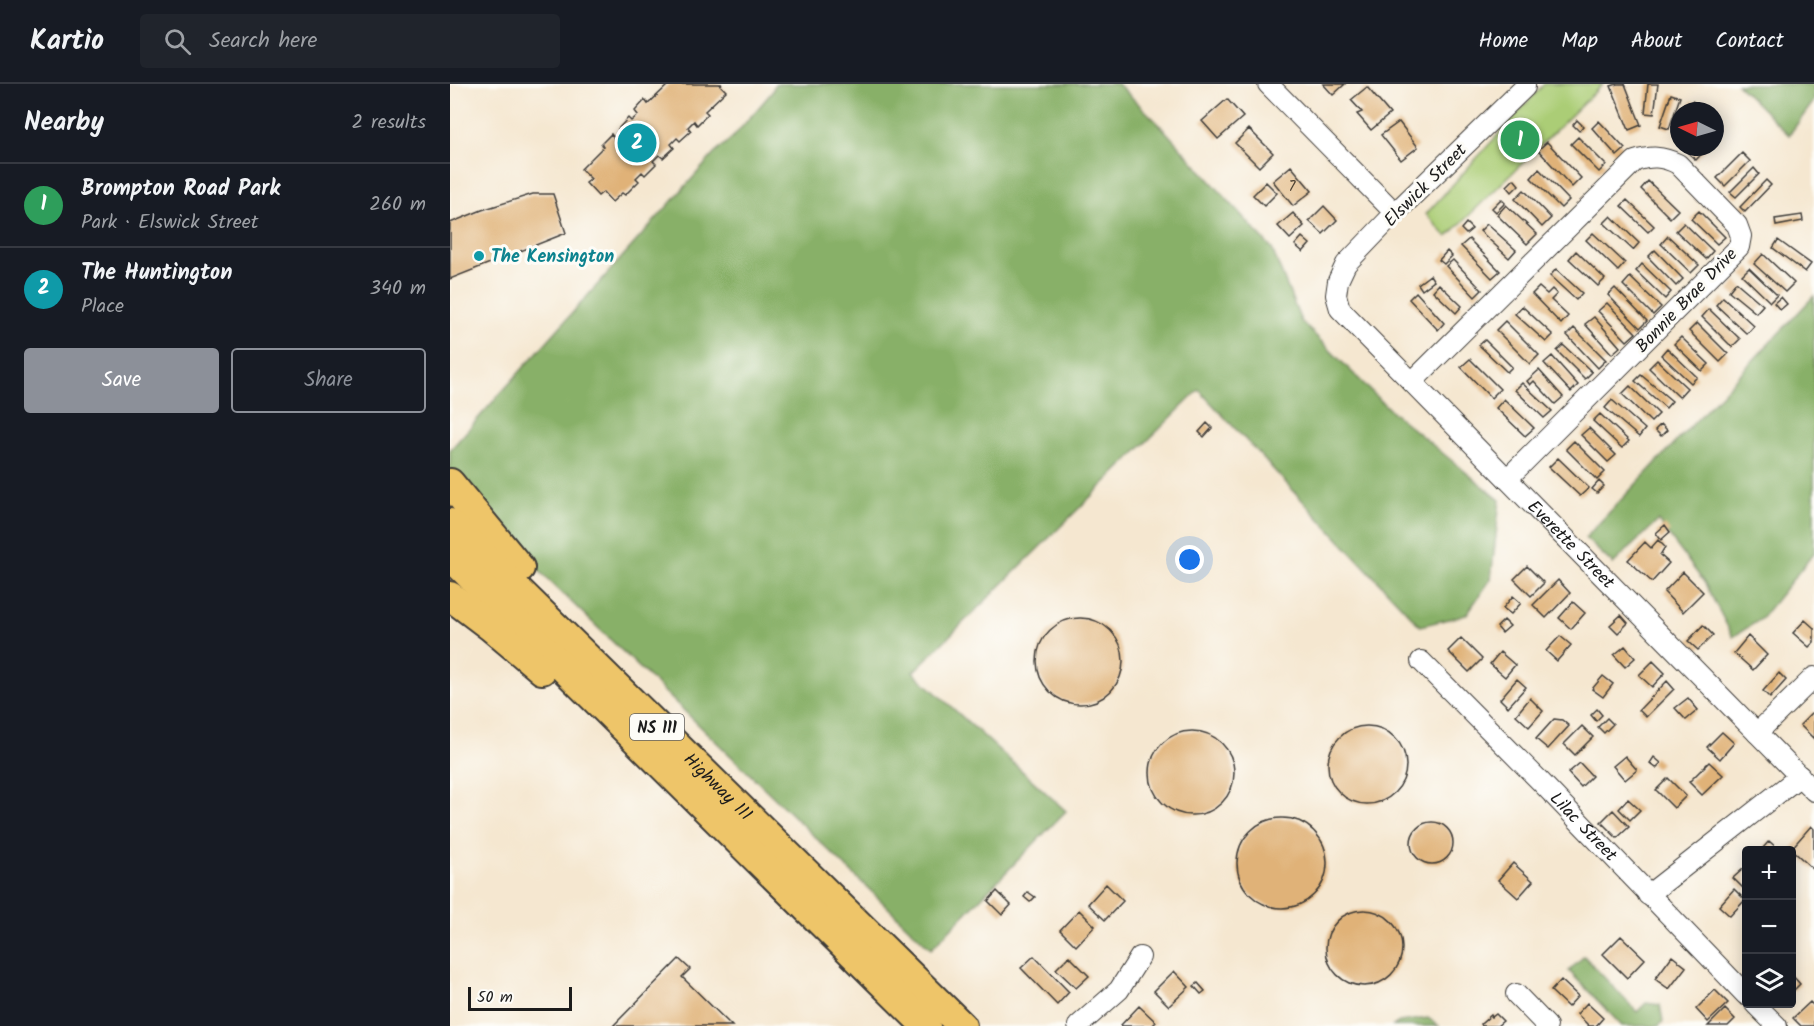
<!DOCTYPE html>
<html lang="en">
<head>
<meta charset="utf-8">
<style>
  body { margin:0; font-family:Kalam,sans-serif; background:#20242c; color:#f1f3f6 }
  .controls { position:absolute; right:18px; bottom:18px; display:grid; overflow:hidden; border-radius:6px; box-shadow:0 3px 15px #0003 }
  .controls button { width:54px; height:54px; display:grid; place-items:center; padding:0; border:0; border-bottom:2px solid #363941; background:#171b24; color:#f1f3f6; font:30px sans-serif }
  .compass { position:absolute; left:1220px; top:18px; width:54px; height:54px; border-radius:50%; background:#171b24; box-shadow:0 3px 15px #0003; rotate:275deg }
  .scale { position:absolute; left:18px; bottom:15px; width:104px; box-sizing:border-box; padding-left:6px; border:3px solid #1c1c1c; border-top:0; font-size:16px; line-height:21px; white-space:nowrap; color:#1c1c1c; -webkit-text-stroke:4px #fdfcf7; paint-order:stroke }
  .you { position:absolute; left:740px; top:476px; width:21px; height:21px; margin:-15px; border:4px solid #fff; border-radius:50%; background:#1a73e8; box-shadow:0 0 0 9px #1a73e833 }
  .badge { display:grid; place-items:center; width:39px; height:39px; border-radius:50%; background:#8c9099; color:#fff; font-size:20px; font-weight:700 }
  .pin { position:absolute; translate:-50% -50%; border:3px solid #fff; box-shadow:0 2px 6px #0006 }
  .list { margin:0; padding:0; list-style:none }
  h2 { display:flex; justify-content:space-between; align-items:center; height:78px; margin:0; padding:0 24px; font-size:26px }
  h2 small { font-size:20px; font-weight:400; color:#9ea1a6 }
  .list li { display:grid; grid-template-columns:39px 1fr auto; gap:18px; align-items:center; box-sizing:border-box; height:84px; padding:0 24px; border-top:2px solid #363941 }
  .list b { display:block; font-size:22px; white-space:nowrap }
  .list p { margin:0; font-size:20px; white-space:nowrap; color:#9ea1a6 }
  .list em { font-size:20px; font-style:normal; color:#9ea1a6 }
  .actions { display:flex; gap:12px; padding:18px 24px }
  .actions a { flex:1; padding:14px 0; border:2px solid #8c9099; border-radius:6px; text-align:center; font-size:21px; color:#8c9099 }
  .actions .main { background:#8c9099; color:#fff }
  .icon { flex:none; width:33px; height:33px; fill:none; stroke:currentColor; stroke-width:2; stroke-linecap:round; stroke-linejoin:round }
  .map { position:relative; flex:none; width:1364px; height:942px; overflow:hidden }
  header { display:flex; align-items:center; gap:36px; box-sizing:border-box; height:84px; padding:0 30px; background:#171b24; border-bottom:2px solid #363941 }
  header strong { font-size:28px }
  nav { display:flex; gap:33px; margin-inline-start:auto; font-size:21px }
  .search { width:420px; height:54px; background:#20242c; display:flex; align-items:center; gap:15px; box-sizing:border-box; padding:0 21px; border-radius:6px; color:#9ea1a6; font-size:22px }
  main { display:flex }
  aside { flex:1; background:#171b24 }
  .map>svg:first-child { display:block }
</style>
</head>
<body>
<header>
<strong>Kartio</strong>
<div class="search"><svg class="icon" aria-label="search" viewBox="0 0 24 24"><circle cx="10" cy="10" r="6"/><path d="M15 15l6 6"/></svg>Search here</div>
<nav><a>Home</a><a>Map</a><a>About</a><a>Contact</a></nav>
</header>
<main>
<aside>
<h2>Nearby<small>2 results</small></h2>
<ul class="list">
<li><span class="badge" style="background:#2e9e5b">1</span><div><b>Brompton Road Park</b><p>Park · Elswick Street</p></div><em>260 m</em></li>
<li><span class="badge" style="background:#0f9aa8">2</span><div><b>The Huntington</b><p>Place</p></div><em>340 m</em></li>
</ul>
<div class="actions"><a class="main">Save</a><a>Share</a></div>
</aside>
<div class="map">
<svg width="1364" height="942" viewBox="0 0 1364 942">
  <rect width="100%" height="100%" fill="#fdfcf7"/>
  <filter id="ink" filterUnits="userSpaceOnUse"><feTurbulence type="fractalNoise" baseFrequency=".0167" numOctaves="2"/><feDisplacementMap in="SourceGraphic" scale="12" xChannelSelector="R" yChannelSelector="G"/><feConvolveMatrix kernelMatrix="1 2 1 2 8 2 1 2 1" color-interpolation-filters="sRGB"/></filter>
  <filter id="wash" filterUnits="userSpaceOnUse"><feTurbulence type="fractalNoise" baseFrequency=".008" numOctaves="4" result="noise"/><feDisplacementMap in="SourceGraphic" scale="24" xChannelSelector="R" yChannelSelector="G"/><feGaussianBlur stdDeviation="1.35" result="paint"/><feColorMatrix in="noise" values="0 0 0 0 0 0 0 0 0 0 0 0 0 0 0 0 0 1.4 0 .05"/><feComposite in="paint" operator="in"/></filter>
  <g filter="url(#wash)">
    <rect width="100%" height="100%" fill="#f5e7d0"/>
    <path fill="#abcd76" stroke="#647449" stroke-width="1.5" d="M1094,0h59l-156,153 -21,-23z"/>
    <path fill="#88b067" stroke="#526642" stroke-width="1.5" d="M325,0h343l42,41 112,124 29,72 89,89 110,90 -9,79 -25,36 -46,11 -221,-236 -286,282 153,139 -135,138 -481,-464v-35l264,-296 20,-18 38,-44z
      M1287,0h77v17l-25,34z
      M1364,212v257l-53,66 -28,18 -29,-55 -46,-61 -45,43 -28,-26z
      M1134,872l53,56 9,-9 14,2 3,16 -4,5h-37l-53,-55z
      M978,934l11,8h-46l6,-4z"/>
    <g id="blocks">
      <path fill="#e0b278" d="M219,0h53l-2,1 6,6 -21,20 3,3 -11,11 -3,-4 -6,6 3,4 -11,10 -3,-3 -6,6 3,4 -11,10 -4,-3 -6,6 3,3 -11,11 -3,-3 -6,6 3,3 -14,14 -3,-2 -10,9 -9,-10 -5,4 -12,-13 5,-4 -10,-10 22,-22 -2,-3 10,-10 3,4 6,-7 -2,-2 10,-11 3,3 7,-6 -3,-4 10,-11 3,4z
        M873,0h22l-12,11z
        M1167,0h8l16,41 -12,5 -18,-44z
        M1198,0h10l-4,30 -9,-1z
        M917,3l23,27 -19,16 -14,-16 5,-2 -11,-12z
        M1221,10l9,3 -11,32 -9,-3z
        M777,15l16,18 -25,22 -16,-18z
        M1242,17l9,5 -2,5h-12z
        M1127,36l6,6 -4,5 -6,-6z
        M1149,37l26,28 -8,7 -25,-28z
        M949,38l19,25 -17,13 -20,-25z
        M799,45l24,24 -14,14 -24,-24z
        M1128,53l28,28 -7,7 -28,-28z
        M1097,58l34,36 -9,9 -34,-37z
        M1243,63h15l-12,13 -8,-7z
        M1292,69l8,8 -25,25 -8,-8z
        M841,82l21,25 -19,15 -20,-25z
        M1304,84l5,6 -23,23 -6,-5z
        M1089,85l30,31 -8,8 -30,-30z
        M1064,95l5,6 -7,7 -5,-6z
        M1316,96l5,5 -26,27 -5,-5z
        M1198,97l30,29 -8,8 -29,-29z
        M816,98l11,11 -13,13 -11,-11z
        M1074,106l27,28 -9,9 -27,-28z
        M83,110h20l13,39 -116,46v-56l32,-13z
        M1051,115l4,4 -9,9 -4,-4z
        M1177,116l27,26 -6,6 -27,-26z
        M1056,121l31,29 -10,10 -30,-29z
        M874,122l13,14 -14,14 -14,-13z
        M1249,127l26,26 -8,7 -26,-25z
        M843,129l11,13 -14,13 -12,-13z
        M1352,131l1,6 -27,5 -1,-7z
        M1161,132l28,27 -6,7 -29,-27z
        M1016,139l6,6 -6,5 -5,-5z
        M1234,139l29,28 -7,8 -30,-28z
        M1037,140l29,26 -7,8 -29,-27z
        M1143,149l32,30 -7,8 -32,-31z
        M1218,152l31,29 -8,8 -30,-29z
        M852,153l8,7 -7,8 -8,-7z
        M1019,155l31,32 -8,7 -31,-32z
        M1328,156l33,24 -6,8 -32,-24z
        M1205,166l28,29 -7,7 -28,-29z
        M997,167l5,5 -8,8 -5,-4z
        M1126,167l29,28 -7,7 -29,-27z
        M1313,170l31,29 -9,9 -31,-28z
        M1003,176l29,30 -7,7 -29,-31z
        M1192,180l29,28 -6,7 -29,-28z
        M1299,184l28,27 -7,7 -28,-27z
        M1106,185l26,24 -6,7 -26,-24z
        M980,191l4,6 -12,9 -4,-6z
        M1180,193l31,30 -8,8 -30,-30z
        M1286,198l27,23 -7,8 -27,-22z
        M989,200l23,22 -6,7 -23,-22z
        M1089,203l8,7 5,-5 5,5 -6,6 17,16 -7,8 -29,-30z
        M1165,204l32,33 -7,7 -32,-33z
        M966,208l28,31 -6,7 -29,-31z
        M1273,213l31,29 -7,8 -31,-29z
        M1331,213l6,7 -7,6 -6,-7z
        M1157,219l29,30 -9,8 -29,-30z
        M1072,222l31,29 -7,7 -31,-28z
        M1259,225l31,30 -8,8 -30,-30z
        M1144,233l26,30 -8,7 -27,-30z
        M1055,237l34,34 -9,9 -34,-34z
        M1247,239l31,31 -8,8 -31,-31z
        M1124,244l32,32 -8,8 -31,-33z
        M1231,253l28,27 -7,7 -28,-27z
        M1035,256l27,27 -5,5 -28,-27z
        M1113,261l29,27 -7,7 -28,-28z
        M1217,264l30,29 -6,6 -30,-28z
        M1102,272l26,29 -7,7 -27,-29z
        M1020,275l30,30 -9,9 -30,-31z
        M1207,276l30,28 -8,9 -30,-29z
        M1089,286l24,27 -8,7 -21,-23 -4,4 -3,-4z
        M1191,291l31,26 -6,7 -31,-27z
        M1072,299l30,28 -8,7 -29,-28z
        M1180,302l29,28 -8,8 -29,-28z
        M1054,315l30,29 -9,8 -29,-28z
        M1162,316l33,29 -6,8 -34,-29z
        M1150,330l29,27 -7,7 -29,-27z
        M757,339l5,5 -8,9 -5,-5z
        M1211,340l6,6 -6,6 -6,-6z
        M1139,344l27,27 -8,7 -27,-27z
        M1124,357l31,31 -8,8 -31,-31z
        M1108,374l31,30 -9,8 -31,-29z
        M1149,397l5,5 -7,7 -5,-4z
        M1215,441l5,7 -9,8 -5,-7z
        M1208,456l7,7 -5,8 9,8 -17,19 -24,-22 17,-18 6,6z
        M1077,482l17,17 -13,13 -17,-17z
        M1233,488l20,20 -20,20 -19,-20z
        M1108,496l12,13 -24,25 -13,-13z
        M1063,512l8,7 -10,11 -8,-6z
        M1123,518l12,11 -14,16 -12,-11z
        M1171,531l7,8 -10,10 -8,-8z
        M587 577a43 43 0 1 1 86 0a43 43 0 1 1-86 0Z
        M1054,536l6,6 -8,7 -5,-6z
        M1355,536l9,8v14l-5,5 -16,-14z
        M1253,541l10,10 -15,15 -10,-9z
        M1110,552l11,9 -14,16 -11,-10z
        M1298,552l19,19 -14,15 -19,-17z
        M1011,554l21,21 -13,13 -21,-21z
        M1175,562l10,12 -10,9 -11,-12z
        M1050,568l15,13 -10,12 -15,-13z
        M1203,577l12,12 -13,14 -13,-12z
        M1329,589l7,7 -16,18 -7,-7z
        M1153,592l10,8 -10,13 -11,-8z
        M1067,595l9,8 -18,20 -8,-8z
        M1217,597l7,8 -28,28 -7,-7z
        M1080,614l13,13 -14,16 -13,-12z
        M1238,614l10,12 -12,10 -11,-12z
        M1147,625l5,6 -6,6 -5,-6z
        M1363,628l1,1v26l-14,-14z
        M1157,634l6,6 -9,9 -6,-6z
        M1104,635l8,1 7,6 -21,23 -12,-10z
        M878 681a39 39 0 1 1 78 0a39 39 0 1 1-78 0Z
        M1132,642l11,11 -18,18 -11,-11z
        M700 689a42 42 0 1 1 84 0a42 42 0 1 1-84 0Z
        M1272,648l12,11 -14,16 -13,-12z
        M1175,672l12,14 -12,10 -12,-14z
        M1204,673l7,6 -5,5 -6,-5z
        M1259,678l14,13 -21,20 -13,-13z
        M1130,679l12,13 -11,11 -13,-14z
        M1218,694l18,18 -12,12 -18,-18z
        M1178,715l12,11 -10,10 -11,-11z
        M1163,726l16,17 -12,11 -16,-16z
        M787 779a45 45 0 1 1 90 0a45 45 0 1 1-90 0Z
        M961 759a21 21 0 1 1 42 0a21 21 0 1 1-42 0Z
        M1361,742l3,3v41l-23,-21z
        M1319,757l9,8 -1,1h-11l-3,-2z
        M1063,779l20,18 -15,17 -20,-18z
        M1293,785l3,3v19l-13,-13z
        M656,800l17,17 -18,19 -17,-16z
        M1284,805l11,11 -15,16 -11,-10z
        M547,807l14,14 -9,10 -14,-14z
        M578,808l7,5 -5,5 -6,-5z
        M629,826l16,16 -19,20 -16,-16z
        M876 864a38 38 0 1 1 76 0a38 38 0 1 1-76 0Z
        M1171,852l24,23 -18,19 -24,-24z
        M584,872l35,36 -12,13 -36,-37z
        M619,872l20,20 -13,12 -20,-19z
        M1222,872l14,11 -17,22 -14,-10z
        M229,875l11,10 -8,8 50,49h-119z
        M724,887l15,16 -20,19 -15,-15z
        M1342,891l8,9 -8,8z
        M1111,896l17,16 -10,11 -17,-16z
        M748,899l7,8 -4,3 -7,-8z
        M1265,906l13,13 -20,19 -12,-13z
        M1360,918l4,4v20h-13l-8,-8z
        M1137,919l16,15 -7,8h-7l-12,-12z
        M689,922l17,16 -4,4h-30l-1,-1z
        M1275,925l10,10 -7,7h-20z
        M1046,930l7,7 -6,5h-15l-1,-2 10,-9 1,2z"/>
    </g>
  </g>
  <g filter="url(#ink)">
    <use href="#blocks" fill-opacity="0" stroke="#3d3a37" stroke-width="1.5"/>
    <g fill="none" stroke-linecap="round" stroke-linejoin="round">
      <defs>
        <g id="minor">
          <path d="M818,0l127,129"/>
          <path id="s1" d="M1075,0v3l-130,126 -49,51 -8,17 -2,14 4,14 474,482"/>
          <path d="M962,298l223,-221c16,-5 27,-5 43,3l59,61 4,11 -2,11 -232,232"/>
          <path id="s2" d="M971,577l120,121 205,213"/>
          <path d="M1307,649l57,-56"/>
          <path d="M1198,811l152,-119"/>
          <path d="M1066,910l31,32"/>
          <path d="M1305,920l22,22"/>
          <path d="M628,942l41,-36 21,-33"/>
        </g>
        <g id="highway">
          <path d="M0,399l70,85"/>
          <path id="s3" d="M0,439l512,503"/>
          <path d="M0,472l476,470"/>
          <path d="M0,512l41,31 51,43"/>
        </g>
      </defs>
      <use href="#minor" stroke="#3d3a37" stroke-width="22"/>
      <use href="#highway" stroke="#3d3a37" stroke-width="32"/>
      <use href="#minor" stroke="#fff" stroke-width="20"/>
      <use href="#highway" stroke="#eec569" stroke-width="28"/>
    </g>
  </g>
  <circle fill="#0f9aa8" stroke="#fdfcf7" stroke-width="2" cx="29" cy="172" r="6"/>
  <g text-anchor="middle" stroke-width="6" stroke-linejoin="round" paint-order="stroke">
    <g font-size="15" fill="#4d4233">
      <text x="842" y="107">7</text>
    </g>
    <rect fill="#fdfcf7" stroke="#605f5e" stroke-width="1.5" x="180" y="630" width="54" height="26" rx="4.5"/>
    <g font-size="16" font-weight="bold" fill="#1c1c1c">
      <text x="207" y="649">NS 111</text>
    </g>
    <g font-size="18" fill="#1c1c1c" stroke="#fdfcf7">
      <text transform="translate(975 101) rotate(-45)" y="6">Elswick Street</text>
      <text transform="translate(1236 216) rotate(-46)" y="6">Bonnie Brae Drive</text>
      <text dy="6" stroke="none"><textPath href="#s1" startOffset="632">Everette Street</textPath></text>
      <text dy="6" stroke="none"><textPath href="#s3" startOffset="376">Highway 111</textPath></text>
      <text dy="6" stroke="none"><textPath href="#s2" startOffset="232">Lilac Street</textPath></text>
    </g>
    <g font-size="18" font-weight="bold" fill="#0d838f" stroke="#fdfcf7" text-anchor="start">
      <text x="41" y="178">The Kensington</text>
    </g>
  </g>
</svg>
<div class="controls">
<button>+</button>
<button>−</button>
<button><svg class="icon" aria-label="layers" viewBox="0 0 24 24"><path d="M12 4l9 5-9 5-9-5zM3 14l9 5 9-5"/></svg></button>
</div>
<svg class="compass" viewBox="-18 -18 36 36"><path d="M0-13l5 13h-10z" fill="#e53935"/><path d="M0 13l5-13h-10z" fill="#9ea1a6"/></svg>
<div class="scale">50 m</div>
<div class="you"></div>
<div class="pin badge" style="left:1070px;top:56px;background:#2e9e5b">1</div>
<div class="pin badge" style="left:187px;top:59px;background:#0f9aa8">2</div>
</div>
</main>
</body>
</html>
